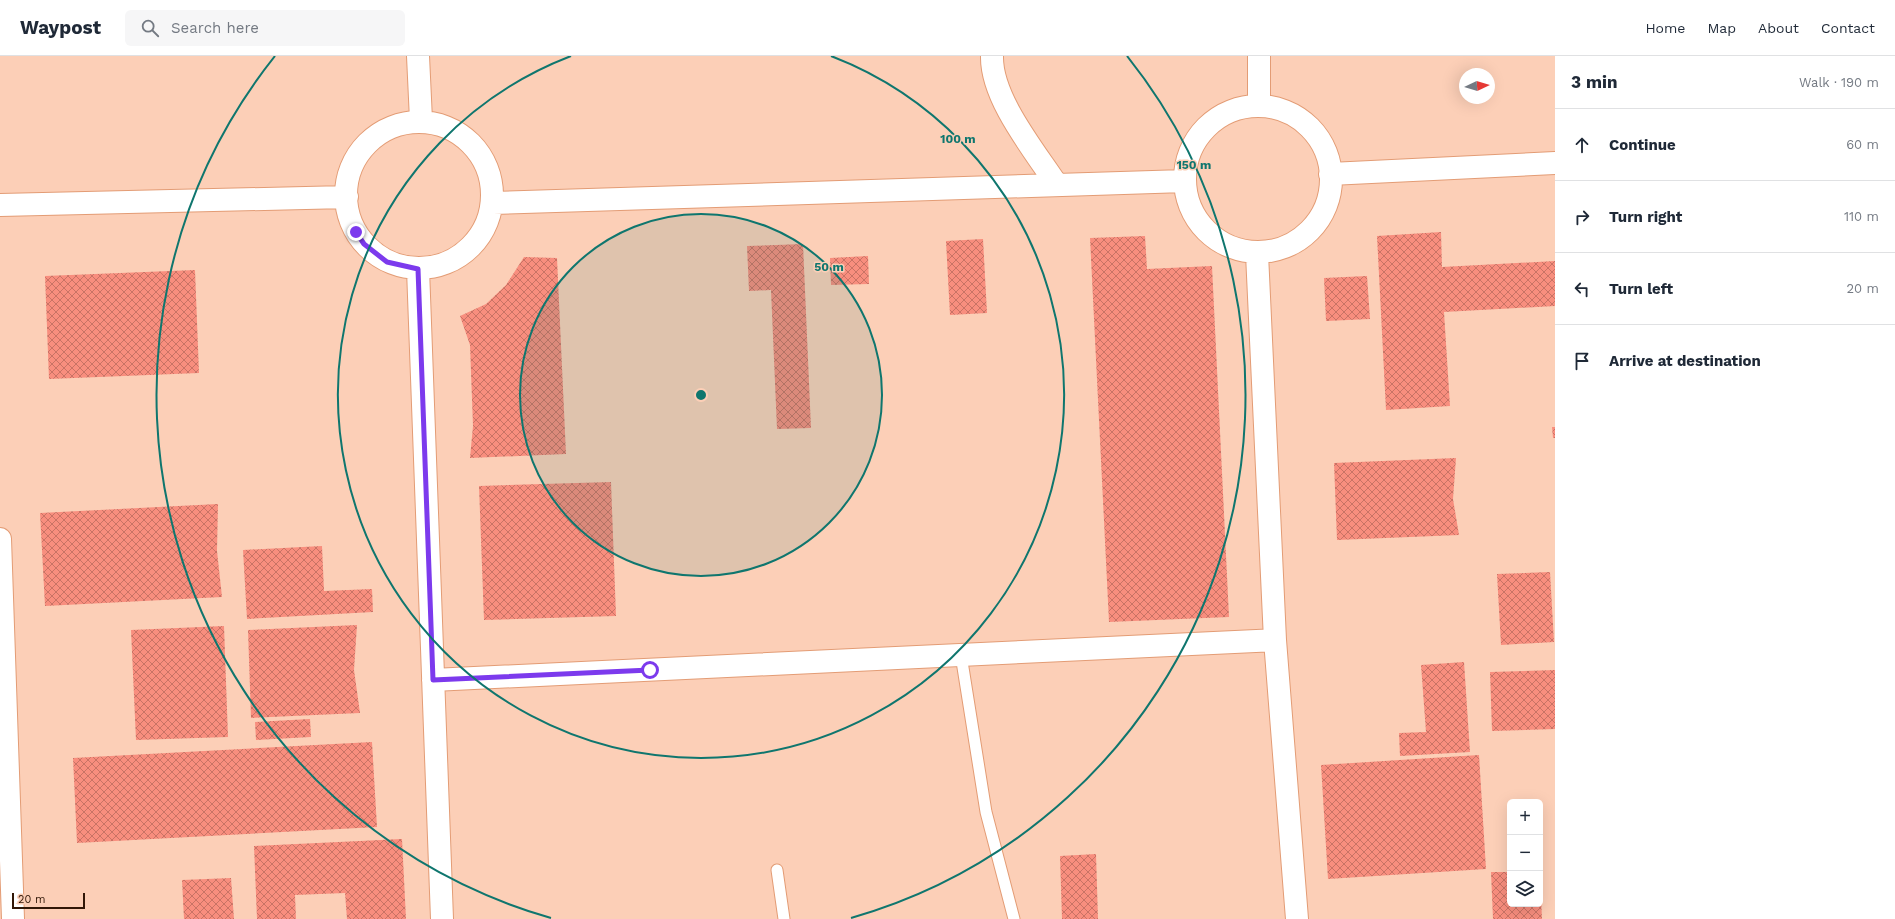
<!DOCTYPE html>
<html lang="en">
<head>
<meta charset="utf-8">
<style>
  body { margin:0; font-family:"Work Sans",sans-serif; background:#f6f6f7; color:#1f2937 }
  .controls { position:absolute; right:12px; bottom:12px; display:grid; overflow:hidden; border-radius:6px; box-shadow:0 4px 16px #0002 }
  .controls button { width:36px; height:36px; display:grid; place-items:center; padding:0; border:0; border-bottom:1px solid #e0e1e3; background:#fff; color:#1f2937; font:20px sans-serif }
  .compass { position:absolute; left:1459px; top:12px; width:36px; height:36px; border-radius:50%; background:#fff; box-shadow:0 4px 16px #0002; rotate:86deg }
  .scale { position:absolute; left:12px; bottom:10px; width:73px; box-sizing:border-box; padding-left:4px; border:2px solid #311707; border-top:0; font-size:11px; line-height:14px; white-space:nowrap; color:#311707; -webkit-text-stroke:3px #fccfb7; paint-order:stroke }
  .stop { position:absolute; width:12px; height:12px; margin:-9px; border:3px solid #7c3aed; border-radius:50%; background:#fff }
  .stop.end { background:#7c3aed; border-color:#fff; box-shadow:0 1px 4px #0008 }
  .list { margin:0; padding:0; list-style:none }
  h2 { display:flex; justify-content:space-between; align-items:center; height:52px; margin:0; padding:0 16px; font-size:17px }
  h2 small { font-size:13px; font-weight:400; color:#747a83 }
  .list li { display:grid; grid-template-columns:26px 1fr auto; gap:12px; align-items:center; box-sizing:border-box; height:72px; padding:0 16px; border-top:1px solid #e0e1e3 }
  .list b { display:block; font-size:15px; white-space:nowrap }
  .list em { font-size:13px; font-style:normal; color:#747a83 }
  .icon { flex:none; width:22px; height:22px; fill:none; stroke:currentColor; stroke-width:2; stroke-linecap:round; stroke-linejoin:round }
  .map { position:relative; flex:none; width:1555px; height:863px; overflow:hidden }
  header { display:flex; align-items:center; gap:24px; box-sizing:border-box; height:56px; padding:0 20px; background:#fff; border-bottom:1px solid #e0e1e3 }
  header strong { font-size:19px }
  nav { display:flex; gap:22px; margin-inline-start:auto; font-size:14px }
  .search { width:280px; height:36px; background:#f6f6f7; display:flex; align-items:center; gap:10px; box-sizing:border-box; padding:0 14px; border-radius:6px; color:#747a83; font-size:15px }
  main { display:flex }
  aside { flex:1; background:#fff }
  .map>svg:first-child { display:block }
</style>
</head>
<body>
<header>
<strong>Waypost</strong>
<div class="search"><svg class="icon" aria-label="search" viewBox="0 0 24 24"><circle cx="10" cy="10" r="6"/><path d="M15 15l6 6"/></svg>Search here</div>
<nav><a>Home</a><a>Map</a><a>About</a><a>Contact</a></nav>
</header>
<main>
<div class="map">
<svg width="1555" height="863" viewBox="0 0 1555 863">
  <defs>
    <pattern id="building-cross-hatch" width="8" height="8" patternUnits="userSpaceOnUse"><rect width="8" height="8" fill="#f88e7e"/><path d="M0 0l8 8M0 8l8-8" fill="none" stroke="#c97365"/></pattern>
  </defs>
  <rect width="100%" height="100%" fill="#fccfb7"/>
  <path fill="url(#building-cross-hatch)" d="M1441,176l1,35 113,-6v45l-111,6 6,94 -64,4 -9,-174z
    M1145,180l2,33 65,-3 17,351 -120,5 -19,-384z
    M983,183l4,74 -37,2 -4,-74z
    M803,188l8,184 -34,1 -6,-139 -22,1 -2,-45z
    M868,200l1,28 -38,1 -1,-27z
    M524,201l33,1 9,196 -96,4 3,-32 -3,-81 -10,-29 26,-12 20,-19z
    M195,214l4,103 -150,6 -4,-103z
    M1367,220l3,43 -44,2 -2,-43z
    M1552,371h3v11h-2z
    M1456,402l-3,41 6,36 -122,5 -3,-77z
    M611,426l5,134 -132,4 -5,-134z
    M218,448l-1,47 5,46 -177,9 -5,-93z
    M322,490l2,45 48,-2 1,23 -126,7 -4,-69z
    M1550,516l4,70 -53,3 -4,-71z
    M357,569l-3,45 6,43 -109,5 -3,-88z
    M224,570l4,111 -92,3 -5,-110z
    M1464,606l6,90 -70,4 -1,-23 27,-1 -5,-67z
    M1555,614v59l-63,2 -2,-59z
    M310,663l1,18 -55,3 -1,-18z
    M372,686l5,85 -300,16 -4,-85z
    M1479,699l7,114 -158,10 -7,-114z
    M402,783l4,80h-59l-2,-26 -50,2 1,24h-39l-3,-73z
    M1096,798l2,65h-36l-2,-63z
    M1491,816h19v32h30l1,-7 1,22h-49z
    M231,822l3,41h-50l-2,-39z"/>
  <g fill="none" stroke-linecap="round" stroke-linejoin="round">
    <defs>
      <path id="service" d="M961,599l25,157 28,107
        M777,814l7,49"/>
      <path id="minor" d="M418,0l3,64
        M992,0c-1,42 42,94 65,129
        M1259,0v49
        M1185 123a73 73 0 1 1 146 0a73 73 0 1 1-146 0Z
        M346 139a73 73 0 1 1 146 0a73 73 0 1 1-146 0Z
        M1330,118l225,-11
        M493,147l692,-22
        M0,149l347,-8
        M1257,198l18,386 22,279
        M418,213l24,650
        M0,483l13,380
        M433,624l842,-40"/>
    </defs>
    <use href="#service" stroke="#e39c75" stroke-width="13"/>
    <use href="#minor" stroke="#e39c75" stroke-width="24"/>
    <use href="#service" stroke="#fff" stroke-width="11"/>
    <use href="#minor" stroke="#fff" stroke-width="22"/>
  </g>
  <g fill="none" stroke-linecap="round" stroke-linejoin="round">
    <path stroke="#7c3aed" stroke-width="5" d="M356,176l8,12 23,18 31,7 15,411 217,-10"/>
  </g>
  <circle cx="701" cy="339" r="181" fill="#0f766e" fill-opacity=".12"/>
  <g fill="none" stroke="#0f766e" stroke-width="2">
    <circle cx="701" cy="339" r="181"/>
    <path d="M831 0A363 363 0 1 1 571 0"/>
    <path d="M551 862A544 544 0 0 1 275 0M1127 0A544 544 0 0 1 851 862"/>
  </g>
  <circle cx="701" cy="339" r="6" fill="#0f766e" stroke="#fccfb7" stroke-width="2"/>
  <g font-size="12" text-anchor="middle" font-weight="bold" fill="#0f766e" stroke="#fccfb7" stroke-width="3" stroke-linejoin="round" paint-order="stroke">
    <text x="958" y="87">100 m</text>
    <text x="1194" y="113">150 m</text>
    <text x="829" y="215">50 m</text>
  </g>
</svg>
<div class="controls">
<button>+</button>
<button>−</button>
<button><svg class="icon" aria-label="layers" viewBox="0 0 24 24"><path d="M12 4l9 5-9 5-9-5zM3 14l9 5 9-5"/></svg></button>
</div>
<svg class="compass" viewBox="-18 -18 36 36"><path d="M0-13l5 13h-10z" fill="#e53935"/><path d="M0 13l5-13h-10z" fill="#747a83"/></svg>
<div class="scale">20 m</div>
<div class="stop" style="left:650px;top:614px"></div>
<div class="stop end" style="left:356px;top:176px"></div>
</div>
<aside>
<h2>3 min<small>Walk · 190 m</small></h2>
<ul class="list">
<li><svg class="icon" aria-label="ahead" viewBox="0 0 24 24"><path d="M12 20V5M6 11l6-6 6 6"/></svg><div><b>Continue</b></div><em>60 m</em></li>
<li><svg class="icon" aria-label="right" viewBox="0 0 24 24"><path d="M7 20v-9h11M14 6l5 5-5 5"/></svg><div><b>Turn right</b></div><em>110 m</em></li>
<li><svg class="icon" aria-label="left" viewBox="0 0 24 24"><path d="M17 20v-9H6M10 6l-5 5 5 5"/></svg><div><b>Turn left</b></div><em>20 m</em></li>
<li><svg class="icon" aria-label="arrive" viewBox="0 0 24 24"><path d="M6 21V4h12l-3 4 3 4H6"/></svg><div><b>Arrive at destination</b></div></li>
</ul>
</aside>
</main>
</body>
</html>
